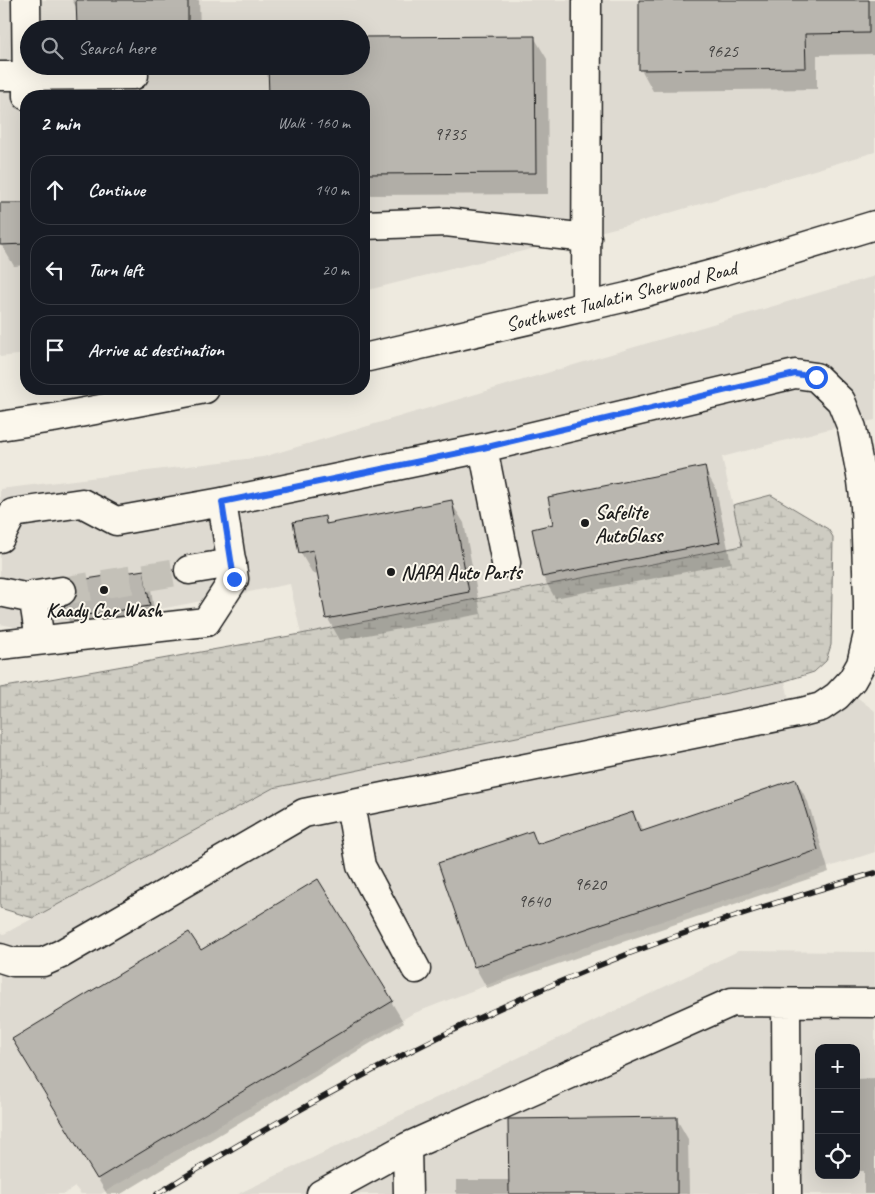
<!DOCTYPE html>
<html lang="en">
<head>
<meta charset="utf-8">
<style>
  body { margin:0; font-family:Caveat,sans-serif; background:#20242c; color:#f1f3f6 }
  .controls { position:absolute; right:15px; bottom:15px; display:grid; overflow:hidden; border-radius:10px; box-shadow:0 5px 20px #0002 }
  .controls button { width:45px; height:45px; display:grid; place-items:center; padding:0; border:0; border-bottom:1px solid #363941; background:#171b24; color:#f1f3f6; font:25px sans-serif }
  .stop { position:absolute; width:15px; height:15px; margin:-11px; border:4px solid #2563eb; border-radius:50%; background:#fff }
  .stop.end { background:#2563eb; border-color:#fff; box-shadow:0 1px 5px #0008 }
  .list { margin:0; padding:0; list-style:none }
  h2 { display:flex; justify-content:space-between; align-items:center; height:65px; margin:0; padding:0 20px; font-size:21px }
  h2 small { font-size:16px; font-weight:400; color:#9ea1a6 }
  .list li { display:grid; grid-template-columns:32px 1fr auto; gap:15px; align-items:center; box-sizing:border-box; height:70px; margin:0 10px 10px; padding:0 10px; border:1px solid #363941; border-radius:20px }
  .list b { display:block; font-size:19px; white-space:nowrap }
  .list em { font-size:16px; font-style:normal; color:#9ea1a6 }
  .icon { flex:none; width:28px; height:28px; fill:none; stroke:currentColor; stroke-width:2; stroke-linecap:round; stroke-linejoin:round }
  .map { position:relative; flex:none; width:875px; height:1194px; overflow:hidden }
  .search { position:absolute; background:#171b24; box-shadow:0 5px 20px #0002; left:20px; top:20px; width:350px; height:55px; display:flex; align-items:center; gap:12px; box-sizing:border-box; padding:0 18px; border-radius:28px; color:#9ea1a6; font-size:19px }
  .panel { position:absolute; background:#171b24; box-shadow:0 5px 20px #0002; left:20px; top:90px; width:350px; height:305px; border-radius:20px }
  .map>svg:first-child { display:block }
</style>
</head>
<body>
<div class="map">
<svg width="875" height="1194" viewBox="0 0 875 1194">
  <defs>
    <pattern id="wetland-marsh" width="20" height="14" patternUnits="userSpaceOnUse" patternTransform="scale(1.25)"><rect width="20" height="14" fill="#ceccc2"/><path d="M1 5h8M5 5V1M11 12h8M15 12V8" fill="none" stroke="#b0afa6"/></pattern>
  </defs>
  <rect width="100%" height="100%" fill="#eeeadf"/>
  <filter id="ink" filterUnits="userSpaceOnUse"><feTurbulence type="fractalNoise" baseFrequency=".02" numOctaves="2"/><feDisplacementMap in="SourceGraphic" scale="10" xChannelSelector="R" yChannelSelector="G"/><feConvolveMatrix kernelMatrix="1 2 1 2 8 2 1 2 1" color-interpolation-filters="sRGB"/></filter>
  <g filter="url(#ink)">
    <path fill="#dedad1" fill-rule="evenodd" d="M0,0h875v152l-236,70 -275,69v-195h-338v258l-26,3zM29,29h332v37h-332z
      M875,276v144l-50,10 -103,27 20,89 -441,88 -11,-50 -250,48 -40,-8v-135l263,-32z
      M832,678l43,33v141l-274,89 -189,73 -311,180h-20l-6,-7 -11,7h-64v-262l4,2 269,-146 512,-107 5,23 25,-9z
      M738,951l137,1v242h-637zM819,1048h37v127h-37z"/>
    <path fill="url(#wetland-marsh)" stroke="#75746f" d="M771,495l57,34 5,8 -2,108 -5,16 -12,11 -29,9 -512,107 -240,130 -33,-10v-220l301,-54 441,-88 -9,-41z"/>
    <path fill="#0003" d="M72,0h127l1,29h-121l-1,-19z
      M640,0h235v54l-58,1v34l-164,2 -12,-22z
      M534,37l13,22 1,135 -184,1v-99h-94v-30h91z
      M1,204h25v61l-12,1 -13,-22z
      M704,468l12,21 15,74 -176,35 -12,-21 -9,-47 21,-5z
      M451,502l13,21 17,91 -141,26 -12,-21 -10,-46 -5,1 -13,-22 24,-35 5,8z
      M144,571l6,11 5,36 -82,11 -6,-12z
      M796,780l12,22 21,70 -342,116 -12,-21 -35,-103 92,-31 6,12 95,-32 11,19z
      M318,880l86,143 -283,171h-14l-81,-133 174,-110z
      M875,1078v116h-11v-23h-8v-92z
      M676,1118l12,21 1,55h-233v-14h54z"/>
    <path fill="#b9b6af" stroke="#1c1c1c" d="M76,0h112v25l-111,2z
      M639,0h230v33l-64,1 1,34 -167,2z
      M535,36l1,137 -172,1v-78h-95l-1,-30h93v-29z
      M0,203h26v41l-26,1z
      M705,466l15,76 -178,35 -10,-48 21,-5 -5,-27z
      M452,500l17,92 -143,27 -13,-69 -14,3 -6,-31 32,-6 1,8z
      M144,570l6,36 -85,12 -1,-11 7,-4 6,-7v-8l-3,-7z
      M796,779l22,71 -344,117 -36,-104 94,-32 5,13 96,-32 7,20z
      M318,879l75,122 -296,178 -85,-140 177,-107 12,18z
      M677,1117v77h-168l-1,-75z"/>
    <g fill="none" stroke-linecap="round" stroke-linejoin="round">
      <path stroke="#c4c1b8" stroke-width="28" stroke-dasharray="28 14" stroke-linecap="butt" d="M62,591l127,-21"/>
      <defs>
        <path id="minor" d="M26,0l1,96
          M0,76l134,-1
          M364,225l82,-3 141,16
          M586,306l1,-306
          M483,448l23,115
          M0,538l13,-25 69,-10 34,18 106,-19
          M189,570l43,-7
          M0,592l24,5 38,-6
          M33,595l7,45
          M0,645l206,-23 28,-43 -12,-77 261,-54 312,-74 21,3 25,24 11,27 10,53 3,25 3,96v32l-7,30 -9,16 -15,16 -16,11 -19,5 -498,101 -243,141 -18,8h-30l-13,-4
          M350,804l11,62 55,103
          M786,1003l1,191
          M321,1194l86,-47
          M408,1194l-1,-47 325,-145 143,1"/>
        <path id="highway" d="M364,358l263,-61 93,-25 155,-47
          M0,426l53,-8 152,-29"/>
      </defs>
      <use href="#minor" stroke="#1c1c1c" stroke-width="31"/>
      <use href="#highway" stroke="#1c1c1c" stroke-width="31"/>
      <use href="#minor" stroke="#fbf7ec" stroke-width="28"/>
      <use href="#highway" stroke="#fbf7ec" stroke-width="28"/>
      <defs>
        <path id="rail" d="M157,1194c163,-101 333,-191 514,-256 67,-24 135,-45 204,-65"/>
      </defs>
      <use href="#rail" stroke="#1c1c1c" stroke-width="5.5"/>
      <use href="#rail" stroke="#fbf7ec" stroke-width="4" stroke-dasharray="11" stroke-linecap="butt"/>
    </g>
  </g>
  <g fill="none" stroke-linecap="round" stroke-linejoin="round" filter="url(#ink)">
    <path stroke="#2563eb" stroke-width="6" d="M234,579l-12,-77 261,-54 312,-74 21,3"/>
  </g>
  <g fill="#1c1c1c" stroke="#fbf7ec" stroke-width="2">
    <circle cx="585" cy="523" r="5"/>
    <circle cx="391" cy="572" r="5"/>
    <circle cx="104" cy="590" r="5"/>
  </g>
  <g text-anchor="middle" stroke-width="4" stroke-linejoin="round" paint-order="stroke">
    <g font-size="18" fill="#434241">
      <text x="722" y="57">9625</text>
      <text x="450" y="140">9735</text>
      <text x="590" y="890">9620</text>
      <text x="534" y="907">9640</text>
    </g>
    <g font-size="20" fill="#1c1c1c" stroke="#fbf7ec">
      <text transform="translate(621 296) rotate(-14)" y="7">Southwest Tualatin Sherwood Road</text>
    </g>
    <g font-size="20" font-weight="bold" fill="#1c1c1c" stroke="#fbf7ec" text-anchor="start">
      <text x="595" y="519">Safelite<tspan x="595" dy="23">AutoGlass</tspan></text>
      <text x="401" y="579">NAPA Auto Parts</text>
      <text x="104" y="617" text-anchor="middle">Kaady Car Wash</text>
    </g>
  </g>
</svg>
<div class="controls">
<button>+</button>
<button>−</button>
<button><svg class="icon" aria-label="locate" viewBox="0 0 24 24"><circle cx="12" cy="12" r="6"/><path d="M12 2v4M12 18v4M2 12h4M18 12h4"/></svg></button>
</div>
<div class="stop" style="left:816px;top:377px"></div>
<div class="stop end" style="left:234px;top:579px"></div>
<div class="search"><svg class="icon" aria-label="search" viewBox="0 0 24 24"><circle cx="10" cy="10" r="6"/><path d="M15 15l6 6"/></svg>Search here</div>
<section class="panel">
<h2>2 min<small>Walk · 160 m</small></h2>
<ul class="list">
<li><svg class="icon" aria-label="ahead" viewBox="0 0 24 24"><path d="M12 20V5M6 11l6-6 6 6"/></svg><div><b>Continue</b></div><em>140 m</em></li>
<li><svg class="icon" aria-label="left" viewBox="0 0 24 24"><path d="M17 20v-9H6M10 6l-5 5 5 5"/></svg><div><b>Turn left</b></div><em>20 m</em></li>
<li><svg class="icon" aria-label="arrive" viewBox="0 0 24 24"><path d="M6 21V4h12l-3 4 3 4H6"/></svg><div><b>Arrive at destination</b></div></li>
</ul>
</section>
</div>
</body>
</html>
